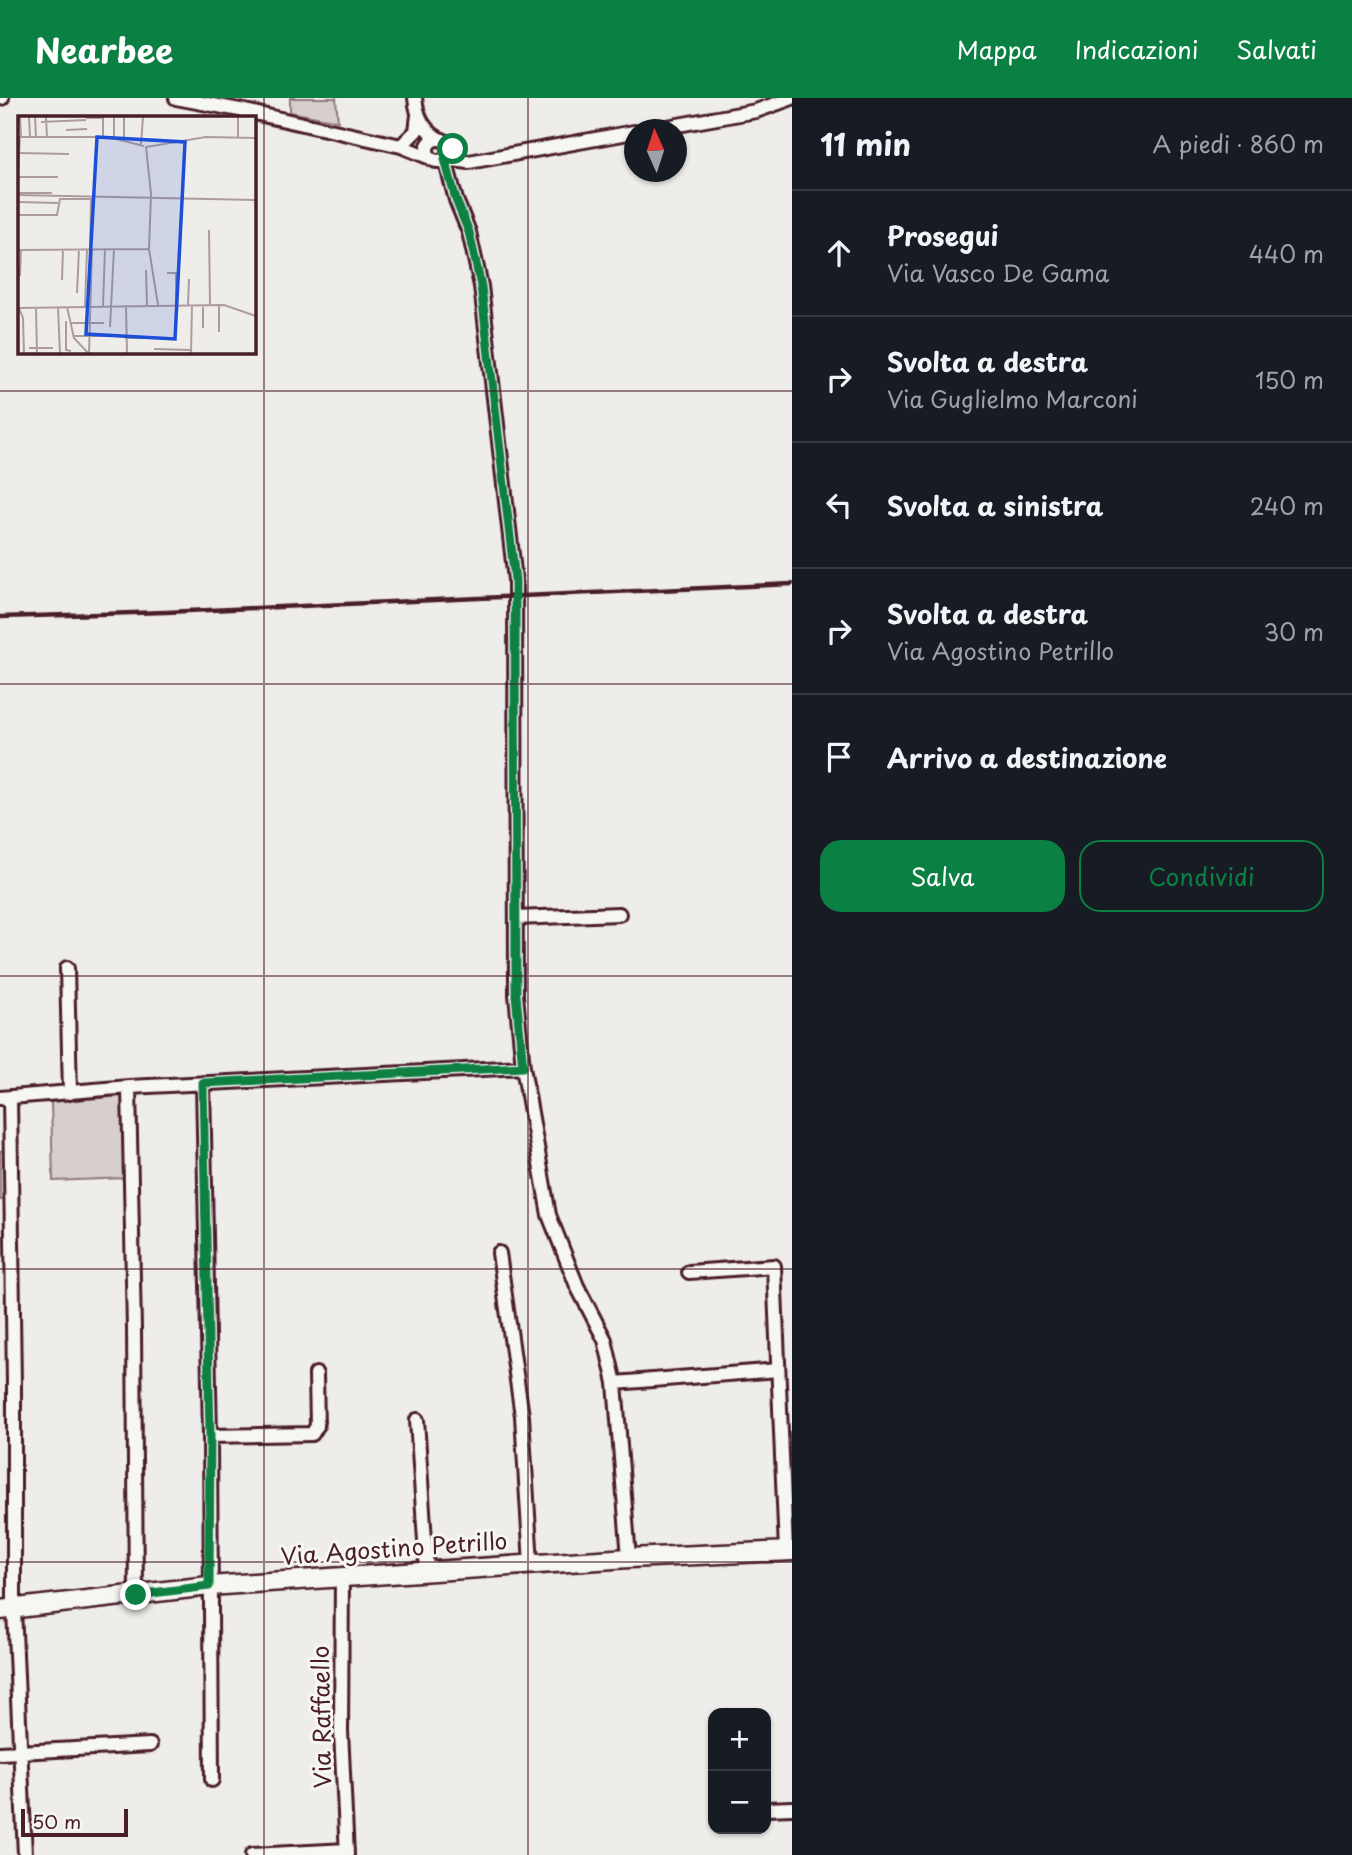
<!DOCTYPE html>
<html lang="it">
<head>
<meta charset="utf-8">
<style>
  body { margin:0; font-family:"Playpen Sans",sans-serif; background:#20242c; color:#f1f3f6 }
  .controls { position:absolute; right:21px; bottom:21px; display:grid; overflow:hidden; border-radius:14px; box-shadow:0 2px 5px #0004 }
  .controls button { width:63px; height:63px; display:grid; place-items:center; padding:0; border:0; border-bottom:2px solid #363941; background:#171b24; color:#f1f3f6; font:35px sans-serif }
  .compass { position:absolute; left:624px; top:21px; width:63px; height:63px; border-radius:50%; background:#171b24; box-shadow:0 2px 5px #0004; rotate:357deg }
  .scale { position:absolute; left:21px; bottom:18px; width:107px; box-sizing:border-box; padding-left:7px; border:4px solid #4a1f2b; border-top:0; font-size:19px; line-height:24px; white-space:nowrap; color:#4a1f2b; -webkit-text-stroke:5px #f6f6f2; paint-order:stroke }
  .stop { position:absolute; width:21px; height:21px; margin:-16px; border:5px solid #0b8043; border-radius:50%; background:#fff }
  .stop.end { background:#0b8043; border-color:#fff; box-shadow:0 2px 7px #0008 }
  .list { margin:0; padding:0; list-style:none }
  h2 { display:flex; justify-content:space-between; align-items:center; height:91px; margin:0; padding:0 28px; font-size:30px }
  h2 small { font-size:23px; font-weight:400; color:#9ea1a6 }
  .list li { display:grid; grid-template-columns:46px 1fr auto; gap:21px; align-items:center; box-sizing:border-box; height:126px; padding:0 28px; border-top:2px solid #363941 }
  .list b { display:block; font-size:26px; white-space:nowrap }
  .list p { margin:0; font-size:23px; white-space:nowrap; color:#9ea1a6 }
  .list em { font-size:23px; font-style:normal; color:#9ea1a6 }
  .actions { display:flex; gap:14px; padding:21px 28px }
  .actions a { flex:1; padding:16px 0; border:2px solid #0b8043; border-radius:21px; text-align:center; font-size:24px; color:#0b8043 }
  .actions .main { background:#0b8043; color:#fff }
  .icon { flex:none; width:38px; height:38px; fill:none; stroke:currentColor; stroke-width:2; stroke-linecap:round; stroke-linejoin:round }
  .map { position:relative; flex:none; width:792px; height:1757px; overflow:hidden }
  header { display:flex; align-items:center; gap:42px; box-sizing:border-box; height:98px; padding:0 35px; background:#0b8043; color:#fff }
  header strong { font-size:33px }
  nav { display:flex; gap:38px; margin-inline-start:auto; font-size:24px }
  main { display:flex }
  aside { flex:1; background:#171b24 }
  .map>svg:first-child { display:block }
</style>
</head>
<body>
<header>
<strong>Nearbee</strong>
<nav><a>Mappa</a><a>Indicazioni</a><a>Salvati</a></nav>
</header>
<main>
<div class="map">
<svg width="792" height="1757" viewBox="0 0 792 1757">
  <rect width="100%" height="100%" fill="#efedea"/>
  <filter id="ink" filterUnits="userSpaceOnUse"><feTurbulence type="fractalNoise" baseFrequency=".0143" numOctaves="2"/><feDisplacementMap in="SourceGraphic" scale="14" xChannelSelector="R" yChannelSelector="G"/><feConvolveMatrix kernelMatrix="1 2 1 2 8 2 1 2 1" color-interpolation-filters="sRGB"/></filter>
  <g filter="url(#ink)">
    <path fill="#d7cfce" stroke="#90777c" stroke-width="2" d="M290,0h46l2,23 -48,-9z
      M125,998l1,82 -73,3 -2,-79z
      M0,1053h6l1,48 -7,1z"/>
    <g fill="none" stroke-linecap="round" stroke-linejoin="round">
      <defs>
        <path id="street" d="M0,0h2
          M176,0l69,13 156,35 27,11
          M415,0c2,19 8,31 24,41
          M650,32l106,-19 36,-13
          M427 52a11 11 0 1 1 22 0a11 11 0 1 1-22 0Z
          M401,48l15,-15 2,-16
          M516,820l103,-4
          M67,870l3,125
          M203,985l7,353 2,344
          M129,989l5,242 2,266
          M10,999l4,287v225l11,246
          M0,1000l129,-11 394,-20
          M499,1155l23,163 9,148
          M689,1174l85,-6 12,285
          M615,1285l163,-13
          M417,1322l10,151
          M210,1338l102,-2 5,-8 -1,-52
          M629,1460l-14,-175 -10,-43 -28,-54 -28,-71 -26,-148 -7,-72 -1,-415 -34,-294 -12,-54 -13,-32 -11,-41 24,3 165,-30
          M342,1479l-1,154 6,124
          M0,1655l150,-8
          M766,1711l26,-1
          M252,1757l95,-5"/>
        <path id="secondary" d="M0,1512l209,-24 420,-28 163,-7"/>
      </defs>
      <use href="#street" stroke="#4a1f2b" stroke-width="18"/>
      <use href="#secondary" stroke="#4a1f2b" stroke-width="23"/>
      <use href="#street" stroke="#f6f6f2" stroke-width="12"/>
      <use href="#secondary" stroke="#f6f6f2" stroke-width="18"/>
      <path stroke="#4a1f2b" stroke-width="4.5" d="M0,519l166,-5 626,-28"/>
    </g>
  </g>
  <g fill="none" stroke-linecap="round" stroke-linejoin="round" filter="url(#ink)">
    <path stroke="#0b8043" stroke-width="9" d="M136,1497l73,-9 1,-150 -7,-353 320,-16 -7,-72 -1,-415 -34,-294 -12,-54 -13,-32 -11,-41 4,-6 -1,-8 5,4"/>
  </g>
  <path fill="none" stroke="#4a1f2b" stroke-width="2" stroke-opacity="0.55" d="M264,0v1757M528,0v1757M0,293h792M0,586h792M0,878h792M0,1171h792M0,1464h792"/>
  <g text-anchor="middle" stroke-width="6" stroke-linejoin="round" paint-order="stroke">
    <g font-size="23" fill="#4a1f2b" stroke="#f6f6f2">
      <text transform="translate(394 1451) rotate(-4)" y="8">Via Agostino Petrillo</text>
      <text transform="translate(322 1619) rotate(-91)" y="8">Via Raffaello</text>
    </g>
  </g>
  <g transform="translate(18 18)">
    <rect width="238" height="238" fill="#efedea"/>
    <path fill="none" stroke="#ad9b9e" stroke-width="2" d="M2,0l1,21M11,0l1,22M17,0l1,22M28,0l1,22M68,2h17v19M23,6l45,-2M48,14l21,-1M0,21h90l36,9M96,22v-22M220,22v-22M106,24v-24M123,29l2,-29M0,37l51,1M0,56l2,-35M0,61h40M0,77h34M0,79l238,5M0,86l40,1M0,99h39l3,-16h31l-1,50M191,114l1,75M0,134l131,-1M128,154l1,35M149,157h9v32M2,160l1,-26M44,164l1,-31M59,177l2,-44M108,189l1,49M140,189l-9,-56 2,-55 -5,-47 60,-10 50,1M170,189l1,-26M85,190l2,-57M185,190v22M18,191l1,47M40,191l2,47M49,191l7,31 15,16M67,191l2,-58M0,192l206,-3 32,11M1,192l4,10 1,36M48,205v29l5,1M53,207h33M92,211l4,-78M201,216v-26M55,220h52M107,222h26M11,232h24M136,233l36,1M71,238l3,-105M173,238l1,-49"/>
    <path fill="#1d4ed8" fill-opacity="0.15" stroke="#1d4ed8" stroke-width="3.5" d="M79,21l88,5 -10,197 -89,-5z"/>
    <rect width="238" height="238" fill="none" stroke="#4a1f2b" stroke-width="3.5"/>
  </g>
</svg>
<div class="controls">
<button>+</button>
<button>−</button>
</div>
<svg class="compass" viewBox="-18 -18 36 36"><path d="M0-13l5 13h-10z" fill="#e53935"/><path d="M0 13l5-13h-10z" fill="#9ea1a6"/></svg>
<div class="scale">50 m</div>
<div class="stop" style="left:453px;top:51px"></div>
<div class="stop end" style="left:136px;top:1497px"></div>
</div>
<aside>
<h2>11 min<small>A piedi · 860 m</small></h2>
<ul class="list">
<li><svg class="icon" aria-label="ahead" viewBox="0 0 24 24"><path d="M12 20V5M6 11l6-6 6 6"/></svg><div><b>Prosegui</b><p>Via Vasco De Gama</p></div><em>440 m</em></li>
<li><svg class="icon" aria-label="right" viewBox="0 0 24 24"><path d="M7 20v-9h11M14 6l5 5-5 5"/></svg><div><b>Svolta a destra</b><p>Via Guglielmo Marconi</p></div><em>150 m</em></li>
<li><svg class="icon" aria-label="left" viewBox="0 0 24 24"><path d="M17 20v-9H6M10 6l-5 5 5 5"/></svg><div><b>Svolta a sinistra</b></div><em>240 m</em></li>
<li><svg class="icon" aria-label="right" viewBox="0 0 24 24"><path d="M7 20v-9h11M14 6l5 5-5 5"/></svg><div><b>Svolta a destra</b><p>Via Agostino Petrillo</p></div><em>30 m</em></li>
<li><svg class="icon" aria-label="arrive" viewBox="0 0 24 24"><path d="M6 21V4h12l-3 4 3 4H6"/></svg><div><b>Arrivo a destinazione</b></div></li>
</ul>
<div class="actions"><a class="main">Salva</a><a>Condividi</a></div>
</aside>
</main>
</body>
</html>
